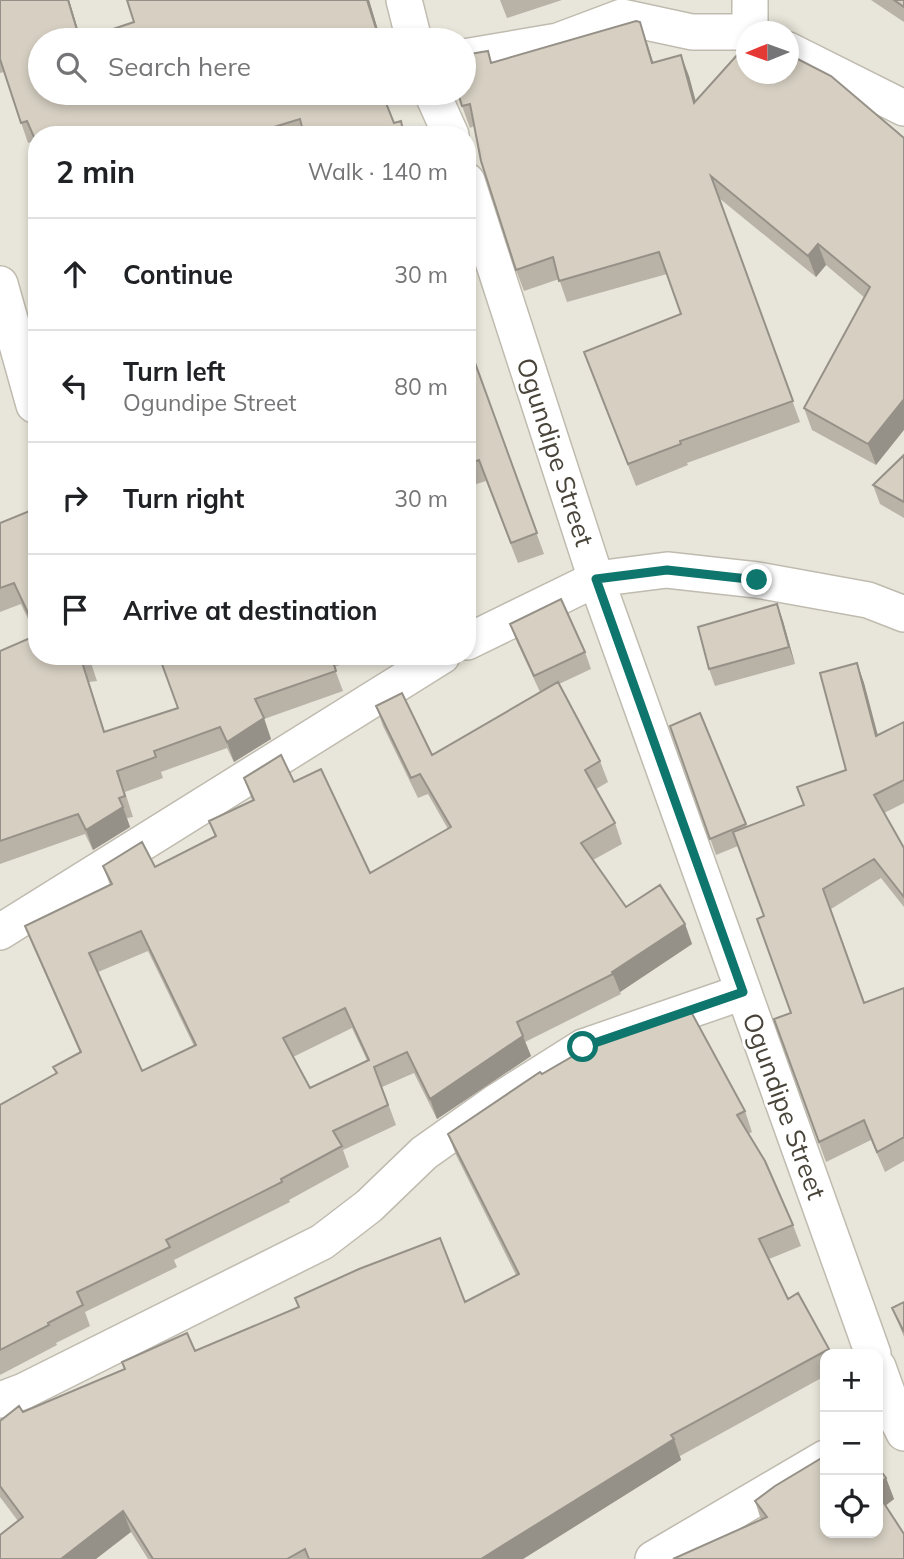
<!DOCTYPE html>
<html lang="en">
<head>
<meta charset="utf-8">
<style>
  body { margin:0; font-family:Mulish,sans-serif; background:#f2f2f2; color:#202124 }
  .controls { position:absolute; right:21px; bottom:21px; display:grid; overflow:hidden; border-radius:14px; box-shadow:0 4px 10px #0003 }
  .controls button { width:63px; height:63px; display:grid; place-items:center; padding:0; border:0; border-bottom:2px solid #e0e0e0; background:#fff; color:#202124; font:35px sans-serif }
  .compass { position:absolute; left:736px; top:21px; width:63px; height:63px; border-radius:50%; background:#fff; box-shadow:0 4px 10px #0003; rotate:269deg }
  .stop { position:absolute; width:21px; height:21px; margin:-16px; border:5px solid #0f766e; border-radius:50%; background:#fff }
  .stop.end { background:#0f766e; border-color:#fff; box-shadow:0 2px 7px #0008 }
  .list { margin:0; padding:0; list-style:none }
  h2 { display:flex; justify-content:space-between; align-items:center; height:91px; margin:0; padding:0 28px; font-size:30px }
  h2 small { font-size:23px; font-weight:400; color:#757577 }
  .list li { display:grid; grid-template-columns:46px 1fr auto; gap:21px; align-items:center; box-sizing:border-box; height:112px; padding:0 28px; border-top:2px solid #e0e0e0 }
  .list b { display:block; font-size:26px; white-space:nowrap }
  .list p { margin:0; font-size:23px; white-space:nowrap; color:#757577 }
  .list em { font-size:23px; font-style:normal; color:#757577 }
  .icon { flex:none; width:38px; height:38px; fill:none; stroke:currentColor; stroke-width:2; stroke-linecap:round; stroke-linejoin:round }
  .map { position:relative; flex:none; width:904px; height:1559px; overflow:hidden }
  .search { position:absolute; background:#fff; box-shadow:0 4px 10px #0003; left:28px; top:28px; width:448px; height:77px; display:flex; align-items:center; gap:18px; box-sizing:border-box; padding:0 24px; border-radius:38px; color:#757577; font-size:26px }
  .panel { position:absolute; background:#fff; box-shadow:0 4px 10px #0003; left:28px; top:126px; width:448px; height:539px; border-radius:28px }
  .map>svg:first-child { display:block }
</style>
</head>
<body>
<div class="map">
<svg width="904" height="1559" viewBox="0 0 904 1559">
  <rect width="100%" height="100%" fill="#f5f3ec"/>
  <path fill="#e8e5da" fill-rule="evenodd" d="M0,0h904v1559h-904zM746,32h42v42h-42zM40,40h424v53h-424zM37,135h430v521h-430zM825,1354h53v179h-53z"/>
  <g fill="none" stroke-linecap="round" stroke-linejoin="round">
    <defs>
      <path id="street" d="M404,0l10,40
        M750,30v-30
        M788,50l116,58
        M464,57l94,-16 64,-24 70,15h61
        M432,93l19,42
        M467,181l129,398 277,775
        M0,284l34,121
        M467,642l129,-63 71,-9 90,10 111,20 36,14
        M0,932l442,-276
        M878,1367l18,50 8,16
        M0,1400l24,-9 298,-149 47,-36 55,-53 72,-51 87,-55 160,-55
        M653,1559l172,-101"/>
    </defs>
    <use href="#street" stroke="#c0bbaf" stroke-width="38"/>
    <use href="#street" stroke="#fff" stroke-width="35"/>
  </g>
  <path fill="#b8b2a7" fill-rule="evenodd" d="M0,0h69l12,39 288,-39 12,40h-341l354,83 12,12h-369v12l-3,-6 -6,2 -24,-71 -4,1z
    M500,0h62l-55,18z
    M871,0h33v22z
    M647,43l6,19 36,14 6,25 51,-39 158,76 -28,327 -64,-35 -8,-22 61,-110 -39,-33 -10,12 -97,-79 81,224 -113,41 1,2 -52,21 -52,-134 97,-38 -14,-40 -100,28 -8,-23 -35,12 -8,-21 -42,-144 -4,2 -8,-22 26,-55 4,12z
    M474,360l70,194 -26,9 -32,-82 -19,6v-124z
    M904,455v63l-24,-14 -7,-19z
    M37,508v148l53,4 7,21 -8,1 16,50 73,-24 -19,-52 -4,2v-2h210l-31,11 9,24 -79,28 7,20 -37,23 -7,-14 -66,24 2,6 -38,14 8,25 -6,1 3,9 -37,23 -8,-16 -85,30v-213l36,-15 -15,-32 -21,8v-89z
    M777,604l6,17 12,43 -80,22 -6,-17z
    M510,624l75,28 6,17 -32,15 41,77 8,21 -12,7 19,34 7,21 -29,16 33,47 59,17 7,20 -72,48 1,2 -96,48 6,14 -94,63 -23,-46 -32,14 14,38 -53,25 6,17 -60,33 1,2 -116,58 3,7 -92,45 5,14 -34,17 1,2 -57,30v-270l56,-31 -3,-7 27,-14 -47,-107 -8,-20 85,-41 -7,-19 52,1 60,-30 -6,-16 43,-21 -8,-22 50,4 76,91 78,-44 -20,-35 -10,4 -35,-72 -7,-20 56,49 108,-63 -24,-52zM148,951l46,95 -52,25 -44,-99zM352,1028l15,32 -57,28 -17,-31z
    M857,663l7,20 14,52 26,-13v81l-20,10 20,35v59l-23,-29 -50,31 34,94 39,-15v173l-19,11 -14,-32 -45,22 -52,-143 17,-6 -27,-97 -26,-70 -22,9 -46,-129 30,-13 47,114 57,-22 42,-35z
    M542,1074l203,37 7,21 -4,2 45,91 8,21 -32,13 19,40 41,50 1,5h-5v22l-145,80 1,4 -158,99h-375l-17,-27 -113,-11 -18,-24v-76l195,-70 270,-49 51,-27 -60,-120 -8,-21z
    M904,1302v35l-12,-29z
    M886,1478l8,21 -9,7 -124,14 -6,-19z"/>
  <path fill="#969188" d="M68,0h1l12,40h-1z
    M367,0h2l12,40h-1l-2,-5z
    M640,22l7,21 13,41 -8,-21z
    M681,55l8,21 13,48 -8,-21z
    M818,244l8,21 -10,12 -8,-21z
    M904,399v31l-28,35 -8,-21z
    M777,604l6,17 12,43 -6,-17z
    M857,663l7,20 19,73 -7,-20z
    M264,718l7,21 -37,23 -7,-20z
    M123,807l7,20 -37,23 -7,-20z
    M685,924l7,20 -72,48 -8,-20z
    M523,1036l8,20 -94,63 -7,-20z
    M674,1439l7,21 -158,99h-42z
    M886,1478l8,21 -13,10 -3,-10v-14z
    M123,1511l8,21 -35,27h-35z"/>
  <path fill="#d6cfc2" stroke="#969188" stroke-width="2" fill-rule="evenodd" d="M0,0h68l12,40 54,-18 -7,-22h240l11,35 -15,4v1h-323v53h342l12,30 7,-2 3,14h-100l-4,-16 -52,16h-211v9l-10,-23 -6,2 -21,-64z
    M894,0h10v7z
    M636,21l4,1 12,41 29,-8 13,48 44,-49 8,8v12h42v-20l43,22 73,62v261l-36,45 -64,-36 66,-121 -52,-43 -10,12 -97,-80 82,225 -113,40 1,3 -53,20 -44,-112 97,-38 -22,-62 -100,29 -6,-24 -37,13 -35,-109 -11,-57 -8,2 -4,-13h6v-38l24,-4 3,12z
    M474,360l63,173 -26,10 -32,-83 -12,4v-101z
    M904,455v47l-31,-17z
    M37,508v124l-23,-49 -14,5v-65z
    M561,599l24,53 -51,24 -24,-52z
    M777,604l12,43 -80,22 -11,-42z
    M37,635v21h51l2,4 -8,2 22,70 74,-24 -19,-52h172l5,15 -81,28 9,19 -37,24 -7,-15 -66,24 2,6 -39,14 8,25 -6,2 4,9 -37,23 -8,-16 -78,27v-190z
    M857,663l19,73 28,-14v58l-30,15 30,53v49l-30,-38 -51,30 41,114 40,-15v149l-27,15 -13,-32 -45,22 -45,-123 17,-6 -34,-94 7,-3 -31,-84 71,-27 -7,-18 49,-17 -26,-97z
    M558,682l42,79 -15,9 30,53 -34,20 45,64 34,-22 25,39 -73,48 1,2 -96,48 6,14 -93,63 -23,-47 -33,15 14,38 -55,26 9,15 -61,33 1,3 -116,58 4,7 -93,45 6,13 -35,18 1,2 -49,25v-245l57,-32 -4,-6 28,-15 -56,-126 87,-42 -9,-18 39,-24 13,25 61,-31 -7,-15 45,-21 -10,-22 37,-23 13,27 27,-13 49,104 81,-46 -31,-53 -9,4 -35,-72 26,-13 30,62zM141,931l55,114 -54,26 -53,-118zM345,1008l24,52 -59,28 -27,-50z
    M700,713l46,111 -36,15 -40,-113z
    M689,1008l56,103 -8,4 28,46 28,64 -34,14 29,60 10,-6 31,56 -158,86 3,4 -193,120h-172l-4,-10 -18,10h-134l-30,-48 -62,48h-61v-24l23,-18 -23,-31v-65l19,-15 4,6 102,-43 -3,-7 65,-29 8,18 104,-44 -4,-9 64,-29 81,-31 25,64 54,-28 -71,-140 92,-62 2,2 64,-37z
    M904,1302v30l-12,-24z
    M825,1456v77h53v-39l26,40v25h-231l94,-42 -12,-16 20,-15z
    M878,1467l8,11 -8,7z"/>
  <g fill="none" stroke-linecap="round" stroke-linejoin="round">
    <path stroke="#0f766e" stroke-width="9" d="M583,1047l160,-55 -147,-413 71,-9 90,10"/>
  </g>
  <g text-anchor="middle" stroke-width="6" stroke-linejoin="round" paint-order="stroke">
    <g font-size="26" fill="#49443a" stroke="#fff">
      <text transform="translate(555 452) rotate(72)" y="9">Ogundipe Street</text>
      <text transform="translate(784 1106) rotate(70)" y="9">Ogundipe Street</text>
    </g>
  </g>
</svg>
<div class="controls">
<button>+</button>
<button>−</button>
<button><svg class="icon" aria-label="locate" viewBox="0 0 24 24"><circle cx="12" cy="12" r="6"/><path d="M12 2v4M12 18v4M2 12h4M18 12h4"/></svg></button>
</div>
<svg class="compass" viewBox="-18 -18 36 36"><path d="M0-13l5 13h-10z" fill="#e53935"/><path d="M0 13l5-13h-10z" fill="#757577"/></svg>
<div class="stop" style="left:583px;top:1047px"></div>
<div class="stop end" style="left:757px;top:580px"></div>
<div class="search"><svg class="icon" aria-label="search" viewBox="0 0 24 24"><circle cx="10" cy="10" r="6"/><path d="M15 15l6 6"/></svg>Search here</div>
<section class="panel">
<h2>2 min<small>Walk · 140 m</small></h2>
<ul class="list">
<li><svg class="icon" aria-label="ahead" viewBox="0 0 24 24"><path d="M12 20V5M6 11l6-6 6 6"/></svg><div><b>Continue</b></div><em>30 m</em></li>
<li><svg class="icon" aria-label="left" viewBox="0 0 24 24"><path d="M17 20v-9H6M10 6l-5 5 5 5"/></svg><div><b>Turn left</b><p>Ogundipe Street</p></div><em>80 m</em></li>
<li><svg class="icon" aria-label="right" viewBox="0 0 24 24"><path d="M7 20v-9h11M14 6l5 5-5 5"/></svg><div><b>Turn right</b></div><em>30 m</em></li>
<li><svg class="icon" aria-label="arrive" viewBox="0 0 24 24"><path d="M6 21V4h12l-3 4 3 4H6"/></svg><div><b>Arrive at destination</b></div></li>
</ul>
</section>
</div>
</body>
</html>
